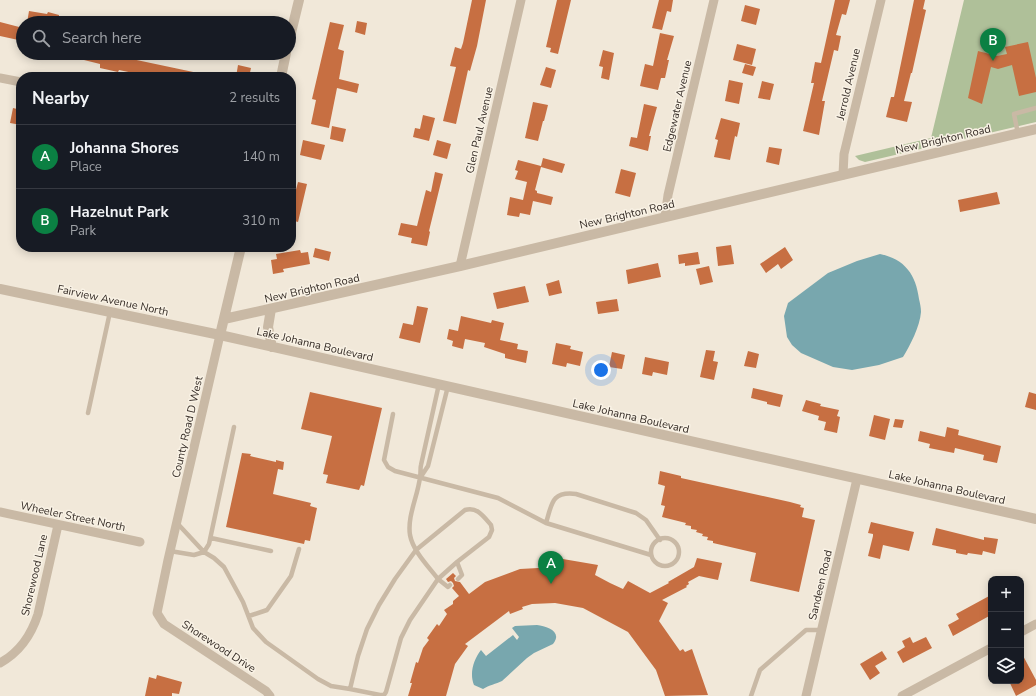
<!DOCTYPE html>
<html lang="en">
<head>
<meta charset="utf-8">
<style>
  body { margin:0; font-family:"Nunito Sans",sans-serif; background:#20242c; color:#f1f3f6 }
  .controls { position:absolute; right:12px; bottom:12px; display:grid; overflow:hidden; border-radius:8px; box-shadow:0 2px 10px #0003 }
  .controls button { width:36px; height:36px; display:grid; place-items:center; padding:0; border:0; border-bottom:1px solid #363941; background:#171b24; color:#f1f3f6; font:20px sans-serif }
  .you { position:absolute; left:601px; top:370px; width:14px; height:14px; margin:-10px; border:3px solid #fff; border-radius:50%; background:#1a73e8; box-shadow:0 0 0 6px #1a73e833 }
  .badge { display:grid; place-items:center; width:26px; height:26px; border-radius:50%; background:#0b8043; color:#fff; font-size:13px; font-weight:700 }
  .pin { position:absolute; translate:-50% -33px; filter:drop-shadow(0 1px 2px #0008) }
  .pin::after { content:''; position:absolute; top:21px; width:14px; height:12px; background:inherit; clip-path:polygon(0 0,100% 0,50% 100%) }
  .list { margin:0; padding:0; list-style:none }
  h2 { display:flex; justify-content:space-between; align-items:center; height:52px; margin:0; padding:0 16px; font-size:17px }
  h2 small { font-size:13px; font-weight:400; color:#9ea1a6 }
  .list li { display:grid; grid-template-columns:26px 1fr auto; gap:12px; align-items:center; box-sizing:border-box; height:64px; padding:0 16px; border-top:1px solid #363941 }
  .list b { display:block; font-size:15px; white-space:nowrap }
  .list p { margin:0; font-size:13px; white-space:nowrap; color:#9ea1a6 }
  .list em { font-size:13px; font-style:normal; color:#9ea1a6 }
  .icon { flex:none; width:22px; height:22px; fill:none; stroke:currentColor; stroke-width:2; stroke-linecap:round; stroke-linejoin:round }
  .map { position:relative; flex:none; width:1036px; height:696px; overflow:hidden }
  .search { position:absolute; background:#171b24; box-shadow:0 2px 10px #0003; left:16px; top:16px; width:280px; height:44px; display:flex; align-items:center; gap:10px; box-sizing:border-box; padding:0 14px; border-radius:22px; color:#9ea1a6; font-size:15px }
  .panel { position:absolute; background:#171b24; box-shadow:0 2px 10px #0003; left:16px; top:72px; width:280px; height:180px; border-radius:16px }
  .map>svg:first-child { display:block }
</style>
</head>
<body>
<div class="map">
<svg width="1036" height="696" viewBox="0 0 1036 696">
  <rect width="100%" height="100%" fill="#f1e8d9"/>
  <path fill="#afc099" d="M964,0h72v122l-171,40 -6,-2 -4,-4 76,-18z"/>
  <path fill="#78a7ae" d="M880,254c25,5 36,21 39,45 1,4 2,9 2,13 -1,14 -11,34 -18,45l-24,8 -27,5 -19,-3 -32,-14 -9,-8 -5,-8 -3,-21 4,-13 40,-30 29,-12z
    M537,625c10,1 26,7 16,19l-19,9 -7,5 -25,23c-6,3 -13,4 -19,8l-9,-4c-5,-12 0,-26 7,-35l5,6 27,-21 4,5 2,-3 -7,-9 3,-2z"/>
  <path fill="#c76f42" d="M472,0h14l-9,46 -7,25 -2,-1 -12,54 -13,-3 13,-54 -6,-1 5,-19 6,2 2,-6z
    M557,0h14l-13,54 -8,-2 1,-4 -5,-1z
    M659,0h14l-2,12 -4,-1 -5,19 -10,-2z
    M835,0h15l-4,15 -4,-1 -6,21 5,1 -3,15 -4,-1 -12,51h3l-6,34 -16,-4 11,-48h-3l4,-21 6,1z
    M914,0h11l-2,9 3,1 -14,63h-1l-7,28 8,1 -5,20 -21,-5 5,-20h3z
    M745,5l15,4 -4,16 -15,-4z
    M29,11l18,3 1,-2 11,3v2l11,2v4h-43z
    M357,21l10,2 -2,12 -10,-3z
    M0,22l23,6v13l-23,-5z
    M330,22l14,3 -6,24 6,2 -5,28 20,5 -2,9 -20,-5 -8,40 -18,-4 5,-24 -4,-1z
    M660,33l14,3 -7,24h2l-4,18h-4l-3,12 -18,-4 5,-22 8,2z
    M1028,42l8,36v14l-17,4 -7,-31 -14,4 -7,-2 -9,37 -14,-6 10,-47 19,5 10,-2 -2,-7z
    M737,44l19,5 -4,16 -19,-5z
    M603,50l11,3 -5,27 -8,-2 2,-11 -4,-1z
    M68,53h46l-1,2 85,18 -1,4h-45l-33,-7 -1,2 -18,-4v-4l-32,-8z
    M745,64l11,3 -3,9 -11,-3z
    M238,65l13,3 -2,9h-13z
    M546,67l10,3 -5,18 -11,-3z
    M729,80l14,3 -4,21 -14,-3z
    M762,81l12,3 -4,16 -12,-2z
    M533,102l15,3 -4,16h-1l-5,20 -13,-3z
    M644,104l13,3 -8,29h2l-3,15 -19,-5 2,-9 6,1z
    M13,108l8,2v15l-11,-2z
    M423,115l12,3 -6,23 -16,-4 2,-9 5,1z
    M721,118l19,5 -3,14 -2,-1 -5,24 -16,-3 4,-17 -3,-1z
    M332,126l14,3 -3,13 -13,-3z
    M303,140l22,5 -4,15 -21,-5z
    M437,140l14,4 -4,15 -14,-4z
    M769,147l13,2 -3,16 -13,-3z
    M543,158l22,6 -3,9 -21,-6 -6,23 2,1v2l16,4 -2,8 -18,-4 -3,14 -10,-2 -1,4 -12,-2 3,-18 13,3 4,-18 -12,-3 3,-8 -3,-1 3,-10 23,6z
    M621,169l15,4 -6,24 -15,-4z
    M435,172l8,2 -14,57 1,1 -3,14 -16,-3 1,-5 -14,-3 3,-12 16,3 9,-36 5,2z
    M298,182l9,2 -9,38 -7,-2v-11z
    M997,192l3,12 -40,8 -2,-12z
    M731,245l3,19 -16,2 -2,-19z
    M785,247l8,13 -12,9 -3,-5 -12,9 -6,-9z
    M315,248l16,4 -2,9 -16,-4z
    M300,250l1,3 7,-1 2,12 -27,5 1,3 -11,2 -2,-14 6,-1 -1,-5z
    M698,252l2,12 -15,2v-3l-6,1 -1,-9z
    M658,263l3,14 -33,7 -2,-14z
    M709,266l4,16 -13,3 -4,-16z
    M559,280l3,13 -13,3 -3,-12z
    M525,286l4,16 -32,7 -4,-16z
    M617,299l2,12 -21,3 -2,-12z
    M417,306l11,2 -8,35 -21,-5 4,-15 10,2z
    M461,316l30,7 1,-3 12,3 -4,17 18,4 -1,5 11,2 -2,12 -21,-5v-4l-21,-7 1,-4 -20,-4 -2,10 -11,-3 1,-5 -6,-2 2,-10 9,2z
    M556,343l15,3 -1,3 13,3 -3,14 -13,-3 -1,4 -14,-3z
    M706,350l9,1 -2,10 5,1 -4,18 -14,-3z
    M748,351l11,3 -3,14 -12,-2z
    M612,352l13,3 -3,14 -13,-2z
    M645,357l24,5 -2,13 -14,-3 -1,4 -10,-2z
    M753,388l30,7 -3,12 -13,-3v-2l-16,-4z
    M310,392l72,16 -18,78 -3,-1 -2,5 -33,-7 2,-8 -5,-1 9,-38 -31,-7z
    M1029,392l7,2v16l-11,-3z
    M806,400l15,4 -1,2 19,4 -2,6 3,1 -3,16 -13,-3 2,-8 -8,-2 1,-4 -17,-5z
    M874,415l16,4 -5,21 -16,-4z
    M895,419l9,1 -2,8 -9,-1z
    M947,427l12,3 -1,5 43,11 -4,17 -14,-3 1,-5 -29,-7 -1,5 -25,-5 1,-4 -12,-3 2,-10 25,6z
    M242,453l9,1 -1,2 26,6v-2l8,2 -1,8 -5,-1 -5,25 38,9 -1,3 7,2 -7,33 -5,-1 -1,4 -78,-17z
    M660,471l21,5v2l109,24 11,3 -1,2 4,1 -2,9 13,3 -16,72 -49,-11 6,-28 -43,-10v-2l-6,-1 1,-3 -6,-1 1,-2 -7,-2 1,-2 -6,-1v-3l-6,-1 1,-2 -24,-6 3,-11 -4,-1 4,-19 -7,-2z
    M871,522l43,10 -5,19 -26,-6 -3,14 -12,-3 5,-20v-2l-5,-1z
    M936,528l48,12v-3l14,2 -3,15 -12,-3 -1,4 -14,-2 -1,2 -11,-2v-3l-24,-5z
    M557,558l41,7 -3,10 15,8 13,6 5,-8 22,12 19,-10 -1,-1 26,-15 3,-9 25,5 -4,17 -19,-4 -11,6 1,2 -3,2 1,1 -25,13 6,3 -9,18 21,30 3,-2 2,3 7,-3 16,46 -43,1 -9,-26 -28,-38 -45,-24 -28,-5 -23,1 -10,3 1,2 -13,5 -1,-3 -44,33 3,2 -13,18 -9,32h-38l4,-13h-2l6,-21 2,1 5,-15 6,-8 -2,-2 10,-14 2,2 8,-12 -3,-4 9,-6v-3l6,-5 -7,-8 2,-2 -1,-3 -2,-2 -3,1 -2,-3 7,-6 3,3 -2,2 1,3 5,1 9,12 16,-12 35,-13 36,-2z
    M991,595v20l-38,21 -5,-11 11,-6 -3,-5z
    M910,637l3,6 13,-6 6,11 -29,15 -6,-11 8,-5 -3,-6z
    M882,651l5,8 -12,7 5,7 -10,7 -10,-16z
    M1021,652l15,28v5l-20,11 -7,-15h12z
    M157,675l25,7 -3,12 -7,-1v3h-27l4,-19 7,2z"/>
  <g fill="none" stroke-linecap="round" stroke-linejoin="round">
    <path stroke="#c9b9a5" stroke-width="4.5" d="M1018,134l-4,-20 22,-6
      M439,384l-18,81c-1,4 0,8 -1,12 -2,19 -13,39 -10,58 3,16 18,31 28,44l19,-17 32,-25 3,-7 -1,-5c-7,-8 -14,-19 -26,-15l-49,40 -21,29 -16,26 -12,24 -9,27 -8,33 30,6h4l2,-3 15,-54 9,-18 28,-41 10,8 2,-2
      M88,413l22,-101
      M393,414l-9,46 4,7 7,4 103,27 48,25 105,32
      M420,478l8,-12 20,-80
      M177,523l27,29 10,6 10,9 19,35 10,26 13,14 52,37 13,7 19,3
      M546,523c6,-19 5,-32 30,-29l60,19 10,7 14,20
      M211,538l60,13
      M651 552a14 14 0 1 1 28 0a14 14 0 1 1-28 0Z
      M170,551l24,4 10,-3 5,-8 25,-117
      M457,562l5,13 -4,4
      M249,616l18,-6 24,-34 8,-27
      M751,696l9,-26 46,-40h15"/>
    <path stroke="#c9b9a5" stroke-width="9" d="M0,78l21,4
      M843,175l1,-21 37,-154
      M665,217l3,-22 46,-195
      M460,266l61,-266
      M220,335l-52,225 -11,53 7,11 102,67 4,5
      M0,512l140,30
      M1021,632l15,-8
      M0,663c20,-11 31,-27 38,-49l20,-89
      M806,696l51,-217
      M902,696l89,-48"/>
    <path stroke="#c9b9a5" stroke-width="10" d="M289,41l10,-41
      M281,77l5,-24
      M0,289l220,46 816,184
      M271,309l-3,18 4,20
      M224,319l236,-53 576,-137
      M220,335l21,-88"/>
  </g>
  <g text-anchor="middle" stroke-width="3" stroke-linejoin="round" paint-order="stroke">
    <g font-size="11" fill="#352c26" stroke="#f9f2e5">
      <text transform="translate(848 84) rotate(-77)" y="4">Jerrold Avenue</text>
      <text transform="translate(677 106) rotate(-77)" y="4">Edgewater Avenue</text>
      <text transform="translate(479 130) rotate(-77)" y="4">Glen Paul Avenue</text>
      <text transform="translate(943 139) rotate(-13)" y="4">New Brighton Road</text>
      <text transform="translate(627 214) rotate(-13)" y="4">New Brighton Road</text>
      <text transform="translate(312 288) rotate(-13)" y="4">New Brighton Road</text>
      <text transform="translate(113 300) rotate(12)" y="4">Fairview Avenue North</text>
      <text transform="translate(315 344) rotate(13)" y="4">Lake Johanna Boulevard</text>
      <text transform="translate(631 416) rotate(13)" y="4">Lake Johanna Boulevard</text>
      <text transform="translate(187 427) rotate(-77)" y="4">County Road D West</text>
      <text transform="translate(947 487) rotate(13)" y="4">Lake Johanna Boulevard</text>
      <text transform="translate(73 516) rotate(12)" y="4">Wheeler Street North</text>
      <text transform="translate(34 575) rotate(-77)" y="4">Shorewood Lane</text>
      <text transform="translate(820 585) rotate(-77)" y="4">Sandeen Road</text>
      <text transform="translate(219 646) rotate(33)" y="4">Shorewood Drive</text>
    </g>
  </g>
</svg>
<div class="controls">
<button>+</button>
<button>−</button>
<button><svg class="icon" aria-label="layers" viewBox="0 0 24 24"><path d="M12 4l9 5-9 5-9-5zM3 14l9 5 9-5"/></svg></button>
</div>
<div class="you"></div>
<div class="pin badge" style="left:551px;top:584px">A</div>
<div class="pin badge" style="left:993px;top:61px">B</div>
<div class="search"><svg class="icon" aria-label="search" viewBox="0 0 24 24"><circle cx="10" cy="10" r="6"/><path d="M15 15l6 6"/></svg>Search here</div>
<section class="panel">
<h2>Nearby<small>2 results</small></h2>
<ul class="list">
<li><span class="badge">A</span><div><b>Johanna Shores</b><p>Place</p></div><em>140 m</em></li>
<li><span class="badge">B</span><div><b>Hazelnut Park</b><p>Park</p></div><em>310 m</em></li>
</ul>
</section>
</div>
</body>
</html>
